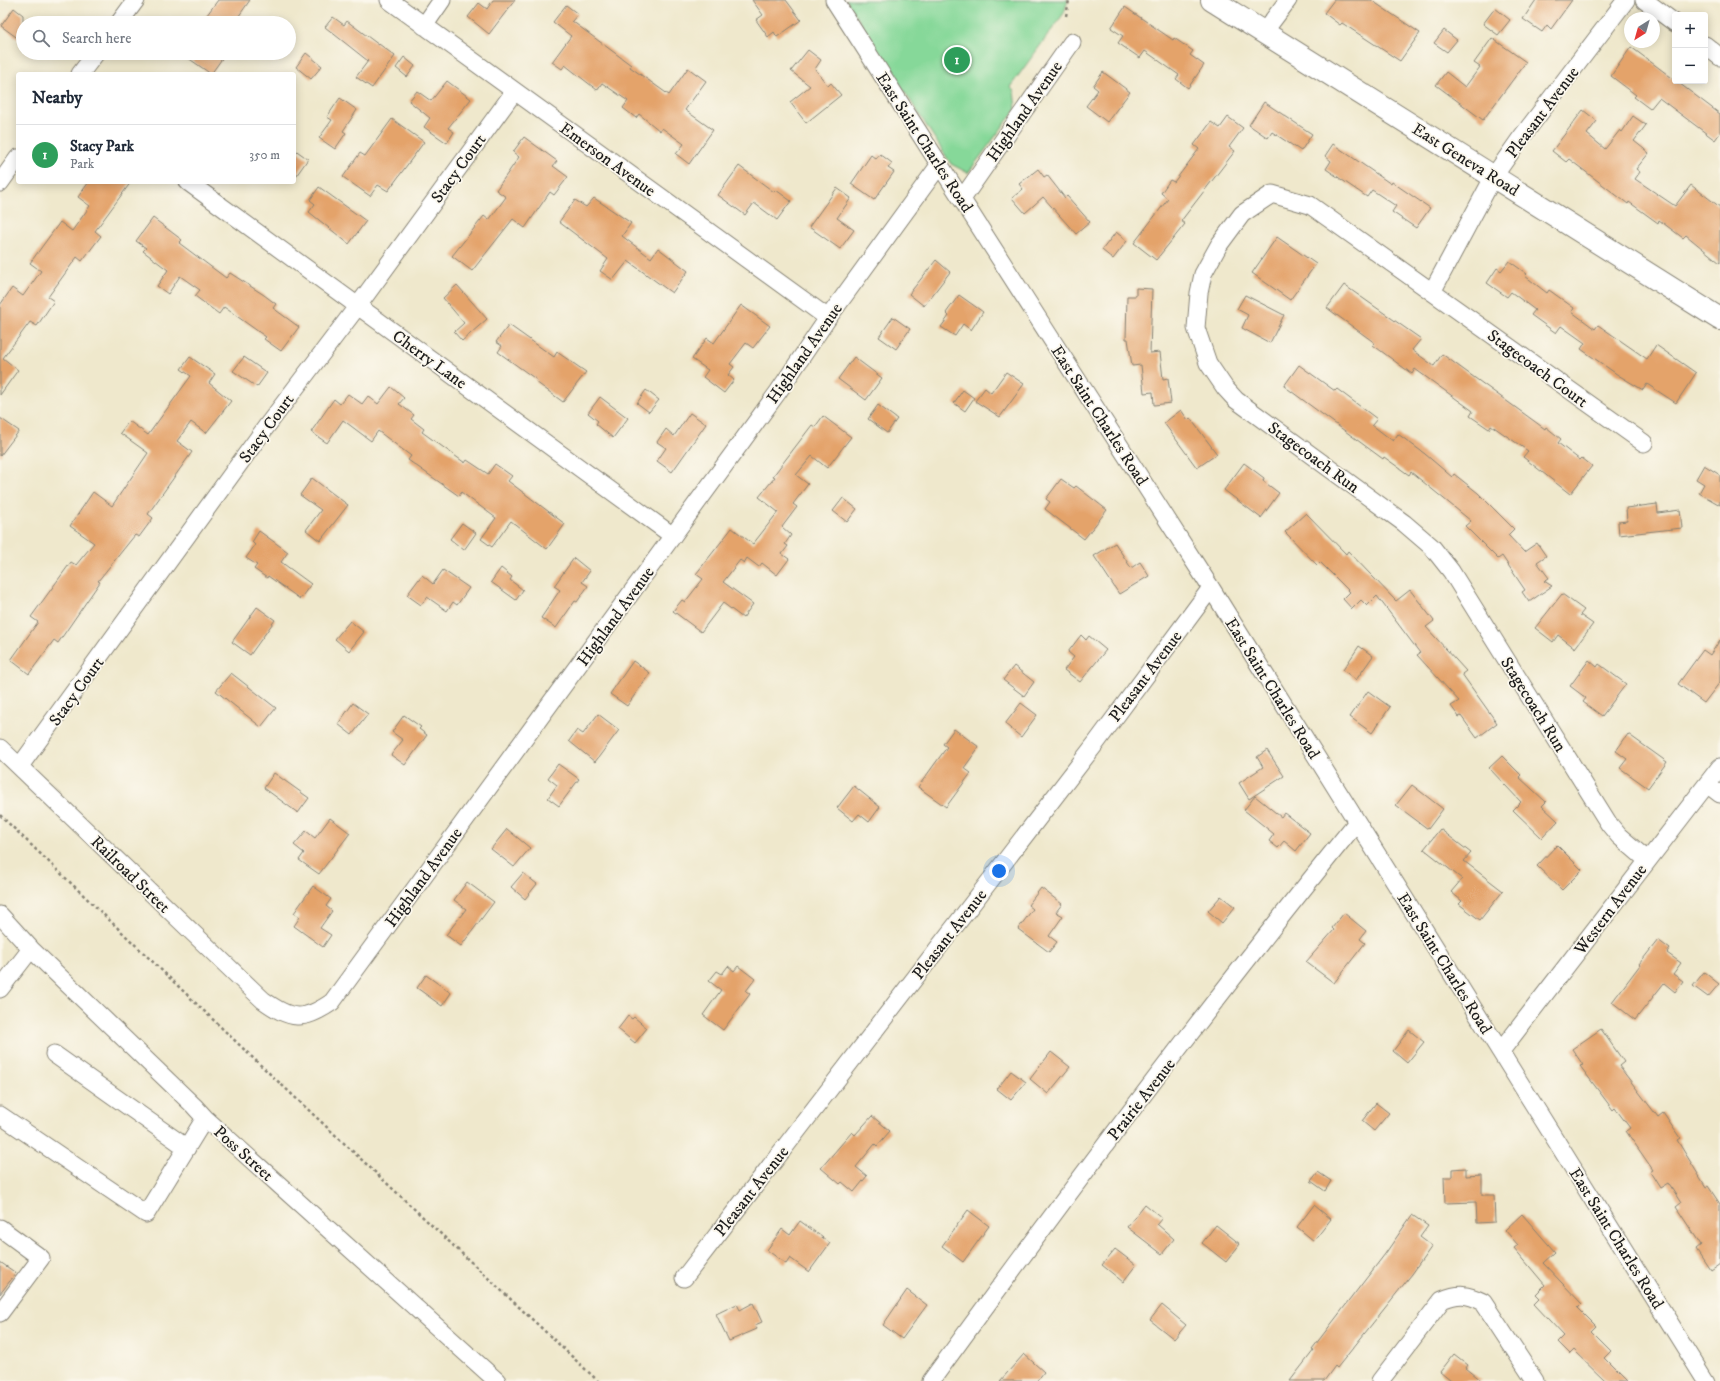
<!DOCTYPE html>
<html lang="en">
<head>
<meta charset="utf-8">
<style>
  body { margin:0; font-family:"IM FELL DW Pica",serif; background:#f2f2f3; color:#1f2937 }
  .controls { position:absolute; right:12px; top:12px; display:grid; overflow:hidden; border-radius:4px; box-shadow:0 2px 10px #0003 }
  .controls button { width:36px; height:36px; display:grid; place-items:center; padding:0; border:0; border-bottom:1px solid #e0e1e3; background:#fff; color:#1f2937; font:20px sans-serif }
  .compass { position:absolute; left:1624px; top:12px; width:36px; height:36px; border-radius:50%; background:#fff; box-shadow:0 2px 10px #0003; rotate:217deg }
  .you { position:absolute; left:999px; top:871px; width:14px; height:14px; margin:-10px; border:3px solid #fff; border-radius:50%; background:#1a73e8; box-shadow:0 0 0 6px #1a73e833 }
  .badge { display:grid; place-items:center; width:26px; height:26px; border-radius:50%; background:#d93025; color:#fff; font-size:13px; font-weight:700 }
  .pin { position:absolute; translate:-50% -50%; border:2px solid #fff; box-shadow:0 1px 4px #0006 }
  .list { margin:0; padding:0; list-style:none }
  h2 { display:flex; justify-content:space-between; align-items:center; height:52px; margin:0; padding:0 16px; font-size:17px }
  h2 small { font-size:13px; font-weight:400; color:#747a83 }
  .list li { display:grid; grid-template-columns:26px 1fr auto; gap:12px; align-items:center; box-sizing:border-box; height:60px; padding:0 16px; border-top:1px solid #e0e1e3 }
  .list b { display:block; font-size:15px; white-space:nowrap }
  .list p { margin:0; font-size:13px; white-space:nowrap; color:#747a83 }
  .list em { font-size:13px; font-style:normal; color:#747a83 }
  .icon { flex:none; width:22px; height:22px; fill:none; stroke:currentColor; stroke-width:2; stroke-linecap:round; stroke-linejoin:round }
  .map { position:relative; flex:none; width:1720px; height:1381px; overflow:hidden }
  .search { position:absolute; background:#fff; box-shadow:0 2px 10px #0003; left:16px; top:16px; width:280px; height:44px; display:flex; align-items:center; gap:10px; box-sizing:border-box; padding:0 14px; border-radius:22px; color:#747a83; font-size:15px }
  .panel { position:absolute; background:#fff; box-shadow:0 2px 10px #0003; left:16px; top:72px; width:280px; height:112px; border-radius:4px }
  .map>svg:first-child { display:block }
</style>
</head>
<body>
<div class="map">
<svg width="1720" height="1381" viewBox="0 0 1720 1381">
  <rect width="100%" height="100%" fill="#fbf7ec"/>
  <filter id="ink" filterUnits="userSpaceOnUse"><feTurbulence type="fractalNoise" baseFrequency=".025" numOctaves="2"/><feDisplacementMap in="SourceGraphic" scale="8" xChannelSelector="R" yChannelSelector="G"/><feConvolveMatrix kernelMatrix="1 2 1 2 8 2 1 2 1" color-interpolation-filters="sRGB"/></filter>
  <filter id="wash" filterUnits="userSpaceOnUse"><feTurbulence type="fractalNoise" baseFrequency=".012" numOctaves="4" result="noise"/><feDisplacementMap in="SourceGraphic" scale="16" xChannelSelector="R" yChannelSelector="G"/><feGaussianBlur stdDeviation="0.9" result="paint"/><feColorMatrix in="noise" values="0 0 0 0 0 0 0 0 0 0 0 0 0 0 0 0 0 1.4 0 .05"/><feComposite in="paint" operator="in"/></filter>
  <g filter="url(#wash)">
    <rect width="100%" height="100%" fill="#efe8cc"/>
    <path fill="#86d899" stroke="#517a5a" d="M846,0h222l-4,13 -54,74 4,4 2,18 -48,64 -17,-9z"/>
    <g id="blocks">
      <path fill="#e4a36a" d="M218,0h32l-16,23h-33z
        M493,0h22l-26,34 -21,-17 11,-14 8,6z
        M752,0h34l15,20 -24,17 -3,-5 -6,5 -12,-17 7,-5z
        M1334,0h37l49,33 -20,28 -58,-38 -2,2 -16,-12z
        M1536,0h36l-21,29 -4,-4 -5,7 -19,-13z
        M566,5l12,9 -6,7 59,44 -1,2 39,28 19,-27 18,13 -21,29 28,20 -24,34 -13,-10 8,-10 -22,-16 -2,3 -21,-17 -3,4 -13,-10 5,-7 -26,-18 -5,7 -32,-25 -3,4 -10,-7 19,-26 -18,-14z
        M1125,7l48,33 1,-2 19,13 -3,4 14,10 -16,23 -12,-9 3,-4 -34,-24 -5,7 -22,-15 5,-7 -12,-8z
        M14,8l9,7v27l-22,-16z
        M1495,8l15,12 -12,15 -15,-11z
        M333,17l11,8 3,-4 32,24v-1l16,12 -23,32 -16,-11 12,-16 -43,-34z
        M1444,30l13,10 -10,12 -13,-9z
        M1492,38l34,24 -43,58 -47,-35 10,-13 19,15 15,-20 -6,-4z
        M1631,47l89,67v19l-5,7 -56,-42 -9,11 -16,-12 2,-2 -25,-19z
        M808,50l13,10 -6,9 13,17 3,-3 10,12 -35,28 -16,-21 20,-16 -19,-15z
        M181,53h45l-15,21z
        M306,53l16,13 -11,13 -15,-12z
        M404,57l11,9 -8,11 -11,-9z
        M1103,72l27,20 -23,30 -21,-16 12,-16 -5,-4z
        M447,81l24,18 -23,29 6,4 -7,11 -23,-16 6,-9 -21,-17 8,-10 14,10z
        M340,98l17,12 -14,21 3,2 -11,16 -16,-11 13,-18 -5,-3z
        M1264,102l48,32 -11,17 -29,-19 -4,6 -19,-13z
        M1583,110l14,11 -10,13 18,15 15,-19 2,2 11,-16 13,9 -12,16 15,12 -13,16 4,3 -5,7 40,27 16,-21 29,22v56l-34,-28 -3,3 -24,-18 -1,3 -29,-21 -1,2 -59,-45 -3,3 -14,-11z
        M1228,117l15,11 -14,19 6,4 -54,70 4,3 -29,36 -22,-17 34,-44 -7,-6 9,-13 4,2 25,-33 -5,-4 17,-23 9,6z
        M392,119l32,23 -36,49 -10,-6 -8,11 -27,-19 17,-24 5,3z
        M524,137l33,24 -4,5 15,11 -14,18 -4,-3 -25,36 -12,-9 -41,52 -20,-15 32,-40 5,4 17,-23 -10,-7 23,-33 -6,-5z
        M1333,144l58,40 1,-2 38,26 -14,20 -24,-16 4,-6 -24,-16 -5,7 -41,-28 5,-8 -6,-5z
        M294,149l14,10 -14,20z
        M880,154l12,9 -4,5 6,4 -20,28 -23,-16 20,-29 5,4z
        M739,166l35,26 2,-2 15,11 -14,19 -23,-17 -9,12 -27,-20z
        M1038,169l6,8 3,-2 18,23 2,-2 23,26 -14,12 -33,-37 -18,16 -13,-15 11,-9 -4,-5z
        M89,182h42l-36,49 6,5 -19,25 -5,-4 -29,40 6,4 -17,25 -7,-4 -27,36 15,12 -18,25v-90l12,-17 11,8 18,-25 -11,-8 30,-41 12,9 18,-25 -12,-9z
        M319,187l47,34 -17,23 -40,-32 6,-8 -5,-4z
        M837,188l14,10 -14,20 17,12 -14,19 -31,-22z
        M594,198l37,25 -9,13 29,22 7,-10 30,23 -16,22 -44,-32 -15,19 -13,-9 8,-12 -49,-37 16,-22 11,7z
        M153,218l29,22 -3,3 47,35 4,-5 34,22 12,9 -3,4 26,19 -18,24 -17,-12 2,-2 -42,-30 -5,7 -24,-18 5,-6 -20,-14 -12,18 -11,-8 11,-16 -25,-19 3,-3 -10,-7z
        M1116,232l11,9 -14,18 -11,-9z
        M1277,237l39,27 -26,36 -38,-27z
        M936,260l14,12 -26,34 -15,-12z
        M1509,261l18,13 -2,2 22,17 2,-3 25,18 -2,4 23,17 3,-4 49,34 9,-14 40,28 -20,30 -29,-19 -4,6 -25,-15 -37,-26 4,-6 -24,-17 -5,7 -25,-18 4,-5 -24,-18 -4,5 -20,-14 10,-15 4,3z
        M457,285l30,34 -25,22 -8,-9 10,-9 -21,-25z
        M1344,285l77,54 -9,11 22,16 8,-12 103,75 1,-2 15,12 -3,4 22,17 2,-2 10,8 -22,28 -47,-37 5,-6 -37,-26 -2,4 -19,-13 3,-5 -58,-42 -3,5 -39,-29 2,-2 -48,-35z
        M1136,288l16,1 -2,64 10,-1 3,27 5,-1 3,25 -17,2 -1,-13 -9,1 -3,-28 -9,1 -4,-27h-2l1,-43h9z
        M959,295l24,17 -12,18 -8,-6 -8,12 -14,-9 8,-11 -3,-3z
        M1245,295l39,20 -14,28 -28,-15 6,-13 -11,-6z
        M741,305l29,21 -17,22 -7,-5 -16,21 4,3 -6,8 6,5 -10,13 -21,-16 5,-7 -16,-11 15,-21 7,5z
        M893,317l17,12 -14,20 -17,-12z
        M509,325l45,32 3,-5 29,20 -23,30 -27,-20 1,-2 -39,-28 4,-6 -6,-4z
        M190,357l25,17 -6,9 22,18 -25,32 -15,-11 -14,19 15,11 -44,62 5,4 -14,19 -4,-2 -37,46 2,1 -42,61 -4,-3 -25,34 -18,-14 27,-38 -7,-5 40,-55 5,3 18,-22 -24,-17 23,-34 19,14 36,-53 -28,-20 9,-12 19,14 43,-59 -10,-7z
        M244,357l23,16 -10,14 -24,-16z
        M854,357l28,21 -16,22 -28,-21z
        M1299,365l36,26 2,-2 40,30 -5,6 21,16 5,-7 27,20 27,23 2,-3 24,19 36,36 -6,6 16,17 13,-9 9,13 -9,6 12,16 -5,3 8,5 -23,16 -7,-10 3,-2 -23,-34 -4,3 -33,-33 6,-5 -60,-49 -2,3 -25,-18 -1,2 -99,-73z
        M1006,372l18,12 -24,33 -25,-16 10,-13 6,5z
        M391,387l13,11 -5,6 15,11 -3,4 13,10 -2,3 43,31 2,-3 21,14 7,-10 17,12 -4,5 57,43 -18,25 -36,-28 -19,26 -11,-8 15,-21 -35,-26 -2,4 -51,-36 3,-4 -33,-25 -7,10 -28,-21 -16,23 -16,-11 23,-33 6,5 8,-10 14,10 6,-8 10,8z
        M646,390l13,10 -10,12 -12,-9z
        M963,390l11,8 -9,13 -11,-8z
        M600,397l28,21 -15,20 -17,-14 2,-3 -10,-8z
        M878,405l19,14 -10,14 -19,-14z
        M1181,410l7,10 2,-2 27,36 -20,14 -33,-45z
        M690,413l16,11 -34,48 -15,-11 9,-13 -9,-6 9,-13 8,7z
        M823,416l28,21 -24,31 -15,-12 -16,19 12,9 -15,20 4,3 -15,20 9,8 -6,9 3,2 -6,8 7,5 -12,16 -15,-12 -3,4 -12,-9 -3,5 -4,-3 -17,22 30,22 -10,14 -20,-15 -22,29 -28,-21 9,-11 3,2 18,-23 -7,-5 36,-46 21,16 25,-32 -19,-15 16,-20 -2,-1 39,-51 3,2z
        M0,418l19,13 -19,25z
        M1244,463l20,15 -1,3 16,12 -18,25 -37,-28z
        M1704,465l16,10v30l-21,-12 5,-9 -8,-5z
        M312,478l36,27 -28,36 -14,-11 15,-20 -21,-15z
        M1061,479l13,9 2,-2 31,24 -23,29 -39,-30 5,-7 -4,-3z
        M843,498l14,11 -10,13 -14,-11z
        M1657,504l1,9 22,-3 2,18 -63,7 -1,-13 9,-1 -1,-13z
        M1306,513l40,41 2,-3 48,50 14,-11 24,31 -8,6 40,44 -4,3 35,49 -20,15 -16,-22 -2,1 -8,-11 8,-5 -42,-46 3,-2 -43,-57 -10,10 -6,-6 -9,9 -9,-10 7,-7 -30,-30 -3,3 -32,-33z
        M462,523l14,10 -12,17 -14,-11z
        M259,531l29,21 -7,10 30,22 -11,15 -32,-23 -1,2 -13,-9 3,-4 -11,-7 9,-13 -3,-3z
        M1115,543l16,25 9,-6 9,14 -30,18 -25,-38z
        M574,558l16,13 -8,11 6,4 -11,16 -2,-1 -19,27 -15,-10 19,-28 -6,-4z
        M501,568l11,9 -2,3 13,10 -7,10 -25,-18z
        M443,570l26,18 -12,17 -4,-3 -6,9 -20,-14 -6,8 -14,-10 15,-20 11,9z
        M1562,594l22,16 -4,5 13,9 -18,24 -17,-13 -5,7 -18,-14z
        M257,607l18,13 -25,35 -18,-13z
        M350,621l14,11 -15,19 -14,-12z
        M1081,635l5,5 3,-4 17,14 -26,32 -16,-12 10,-13 -6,-5z
        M1720,640v42l-16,21 -26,-19 25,-34 7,5z
        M1359,646l14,10 -17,24 -13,-10z
        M1589,660l8,7 2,-3 27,20 -24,32 -19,-14 3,-4 -16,-12z
        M633,661l17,12 -23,33 -17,-12z
        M1014,666l20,16 -10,14 -21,-16z
        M231,673l45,35 -15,19 -45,-36z
        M1368,691l22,16 -18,26 -22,-16z
        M353,703l15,11 -16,21 -14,-11z
        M1021,703l16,12 -16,22 -16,-13z
        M598,714l21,16 -24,32 -26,-21 8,-11 6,4z
        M404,715l17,12 -2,2 8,6 -22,30 -14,-10 12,-15 -11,-8z
        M954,729l25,18 -15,21 7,5 -25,34 -28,-20 29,-40 -4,-3z
        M1628,734l39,28 -19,26 -28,-20 7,-9 -11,-8z
        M1267,750l17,26 -35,23 -10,-16 24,-16 -6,-10z
        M1502,756l19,19 -2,2 27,25 -4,4 16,15 -16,17 -29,-28 8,-8 -32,-34z
        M558,764l21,15 -20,27 -11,-8 9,-13 -9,-7z
        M274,773l35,25 -11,15 -34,-25z
        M1412,785l31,24 -15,20 -32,-24z
        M854,786l26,21 -11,15 -10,-8 -6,7 -16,-13z
        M1255,796l26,21 3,-4 26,20 -14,18 -12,-10 -6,7 -9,-7 5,-7 -30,-24z
        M330,818l20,15 -31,41 -20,-14 5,-7 -10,-8 12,-14 9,7z
        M507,829l23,19 -16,19 -23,-18z
        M1440,829l31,24 -7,8 39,30 -23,29 -21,-16 3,-3 -11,-9 11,-13 -38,-30z
        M1557,845l25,25 -20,20 -25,-24z
        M523,873l14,11 -12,15 -14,-12z
        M467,882l27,20 -33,44 -15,-11 20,-26 -12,-9z
        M313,886l18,13 -5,7 6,5 -12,17 11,7 -8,12 -29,-21 6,-9 -6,-4z
        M1041,888l21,16 -6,8 7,4 -14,20 8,6 -8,10 -31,-23 15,-20 -5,-4z
        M1221,896l14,11 -13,16 -14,-12z
        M1344,913l22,18 -6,8 5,4 -31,40 -28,-21 28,-32 -2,-2z
        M1658,940l12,9 -3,4 14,10 -8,11 10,7 -8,11 -11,-9 -29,37 -23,-18 28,-37 -1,-1z
        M728,966l6,5 4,-5 17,13 -9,12 4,3 -27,36 -20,-15 18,-25 -12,-9 8,-10 5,3z
        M1704,972l15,12 -11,13 -15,-11z
        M426,975l25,18 -9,13 -25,-18z
        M628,1016l4,3 2,-2 13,11 -12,15 -17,-14z
        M1601,1029l23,33 -5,4 39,51 5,-4 17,25 -3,2 29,47 2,-1 12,18v59l-10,7 -14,-21 5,-4 -25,-38 5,-4 -13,-20 -8,5 -10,-16 3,-2 -27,-39 4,-3 -15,-20 -2,2 -33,-44 3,-1 -11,-16z
        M1409,1030l15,12 -17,21 -14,-12z
        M1051,1052l19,15 -22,27 -18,-15z
        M1011,1071l15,11 -15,18 -14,-11z
        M1376,1103l13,10 -15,18 -12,-10z
        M872,1116l18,15 -13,15 -2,-2 -19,23 11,9 -13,16 -12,-10 -2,2 -19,-16 31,-36 3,3z
        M1466,1168v8l16,-1v20h12l1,27 -18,1 -1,-21 -31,1 -1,-26h8v-8z
        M1318,1172l13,9 -6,10 -14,-10z
        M1145,1204l17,14 -5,6 17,15 -12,15 -35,-27z
        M1314,1205l17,14 -17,22 -17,-14z
        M968,1210l21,16 -26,36 -21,-16z
        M1522,1214l33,38 -12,11 39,41 -4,4 18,18 -5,5 20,20 -7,7 23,23h-21l-32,-31 -4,4 -12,-12 6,-6 -30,-32 6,-6 -4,-4 9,-9 -31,-37 4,-3 -13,-15z
        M1412,1215l16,11 -8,11 12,9 -20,28 -75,94 -2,-2 -11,15h-34l24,-31 -2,-1 73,-95z
        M800,1221l30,22 -21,29 -19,-14 -4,6 -19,-14 15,-21 8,6z
        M1216,1225l24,19 -14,18 -24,-19z
        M1115,1249l21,16 -13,17 -21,-17z
        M0,1262l16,11 -16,21z
        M907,1290l20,15 -25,34 -19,-14z
        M753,1303l9,19 -7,3 2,4 -28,12 -13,-27 21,-10 3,6z
        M1162,1305l24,20 -12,14 -24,-19z
        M1024,1354l20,18 -7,9h-37z
        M1454,1354l14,11 -2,3 16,13h-31l-11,-9z"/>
    </g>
  </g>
  <g filter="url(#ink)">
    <use href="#blocks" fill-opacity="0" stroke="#868274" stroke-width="1"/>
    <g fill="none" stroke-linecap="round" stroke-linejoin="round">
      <defs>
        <path id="minor" d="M389,0l439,318
          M834,0l377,588 495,793
          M1644,0l31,23
          M119,23l17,-23
          M424,26l18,-26
          M1264,32l24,-32
          M1705,45l15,12
          M80,74l16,-21
          M188,182l485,354
          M0,183l18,-25
          M962,199l110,-157
          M1432,292l62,-116 26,-37 106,-139
          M1644,443l-334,-238 -38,-11 -30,20 -23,31 -16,29 -4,19 -3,35 12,35 17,25 11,12 168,123 28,24 19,24 158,253 10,12 28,24
          M0,748l263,252c28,20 40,22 69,2l446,-610 50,-74 112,-154
          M20,766l246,-339 91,-120 157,-215
          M1707,784l13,10
          M0,915l31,34 163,157 11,12 292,263
          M0,989l31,-40
          M1501,1051l219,-284
          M54,1054l133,94
          M0,1115l146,99 59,-96
          M0,1228l41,30 -41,55
          M684,1278l412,-535 115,-155
          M931,1381c138,-190 278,-377 426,-559
          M1380,1381l62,-81c17,-7 25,-6 41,2l52,79"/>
        <path id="major" d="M1212,0l508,319"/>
      </defs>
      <use href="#minor" stroke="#868274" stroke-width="19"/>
      <use href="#major" stroke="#868274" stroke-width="24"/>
      <path stroke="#868274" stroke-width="2.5" stroke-dasharray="3 3" stroke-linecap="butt" d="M1066,16l3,-16
        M0,815l253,243 345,323"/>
      <use href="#minor" stroke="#fff" stroke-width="17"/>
      <use href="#major" stroke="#fff" stroke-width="22"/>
    </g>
  </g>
  <g text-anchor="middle" stroke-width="3.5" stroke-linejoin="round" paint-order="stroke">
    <g font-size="17" fill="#1c1c1c" stroke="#fbf7ec">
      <text transform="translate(1024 111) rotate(-55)" y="6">Highland Avenue</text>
      <text transform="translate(1542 112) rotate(-53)" y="6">Pleasant Avenue</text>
      <text transform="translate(925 142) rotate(57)" y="6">East Saint Charles Road</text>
      <text transform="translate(608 159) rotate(36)" y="6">Emerson Avenue</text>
      <text transform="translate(1466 159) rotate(32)" y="6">East Geneva Road</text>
      <text transform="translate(458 168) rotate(-54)" y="6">Stacy Court</text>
      <text transform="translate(804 353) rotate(-55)" y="6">Highland Avenue</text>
      <text transform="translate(430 359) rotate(36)" y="6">Cherry Lane</text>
      <text transform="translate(1538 368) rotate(36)" y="6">Stagecoach Court</text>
      <text transform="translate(1100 415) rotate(57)" y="6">East Saint Charles Road</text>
      <text transform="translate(266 428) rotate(-54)" y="6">Stacy Court</text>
      <text transform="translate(1314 457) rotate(36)" y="6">Stagecoach Run</text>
      <text transform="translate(615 616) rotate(-54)" y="6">Highland Avenue</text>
      <text transform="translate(1145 676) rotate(-53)" y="6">Pleasant Avenue</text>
      <text transform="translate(1273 688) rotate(58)" y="6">East Saint Charles Road</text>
      <text transform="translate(76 691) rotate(-54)" y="6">Stacy Court</text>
      <text transform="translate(1534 704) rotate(58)" y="6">Stagecoach Run</text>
      <text transform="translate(131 874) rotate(44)" y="6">Railroad Street</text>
      <text transform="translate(423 877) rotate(-54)" y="6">Highland Avenue</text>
      <text transform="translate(1610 909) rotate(-53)" y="6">Western Avenue</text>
      <text transform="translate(949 934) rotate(-52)" y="6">Pleasant Avenue</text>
      <text transform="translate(1445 963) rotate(58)" y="6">East Saint Charles Road</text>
      <text transform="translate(1141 1099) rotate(-52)" y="6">Prairie Avenue</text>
      <text transform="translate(244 1153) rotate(42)" y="6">Poss Street</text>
      <text transform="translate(751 1191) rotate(-52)" y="6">Pleasant Avenue</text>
      <text transform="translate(1617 1238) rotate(58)" y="6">East Saint Charles Road</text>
    </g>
  </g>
</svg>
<div class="controls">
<button>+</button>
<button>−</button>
</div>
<svg class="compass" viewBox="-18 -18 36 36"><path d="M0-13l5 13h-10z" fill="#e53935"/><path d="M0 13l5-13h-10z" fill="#747a83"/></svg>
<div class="you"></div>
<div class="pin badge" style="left:957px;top:60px;background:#2e9e5b">1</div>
<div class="search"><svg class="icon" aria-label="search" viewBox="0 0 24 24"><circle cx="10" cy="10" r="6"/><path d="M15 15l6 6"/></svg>Search here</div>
<section class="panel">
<h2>Nearby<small></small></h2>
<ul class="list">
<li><span class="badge" style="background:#2e9e5b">1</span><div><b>Stacy Park</b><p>Park</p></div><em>350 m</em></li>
</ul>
</section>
</div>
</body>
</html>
